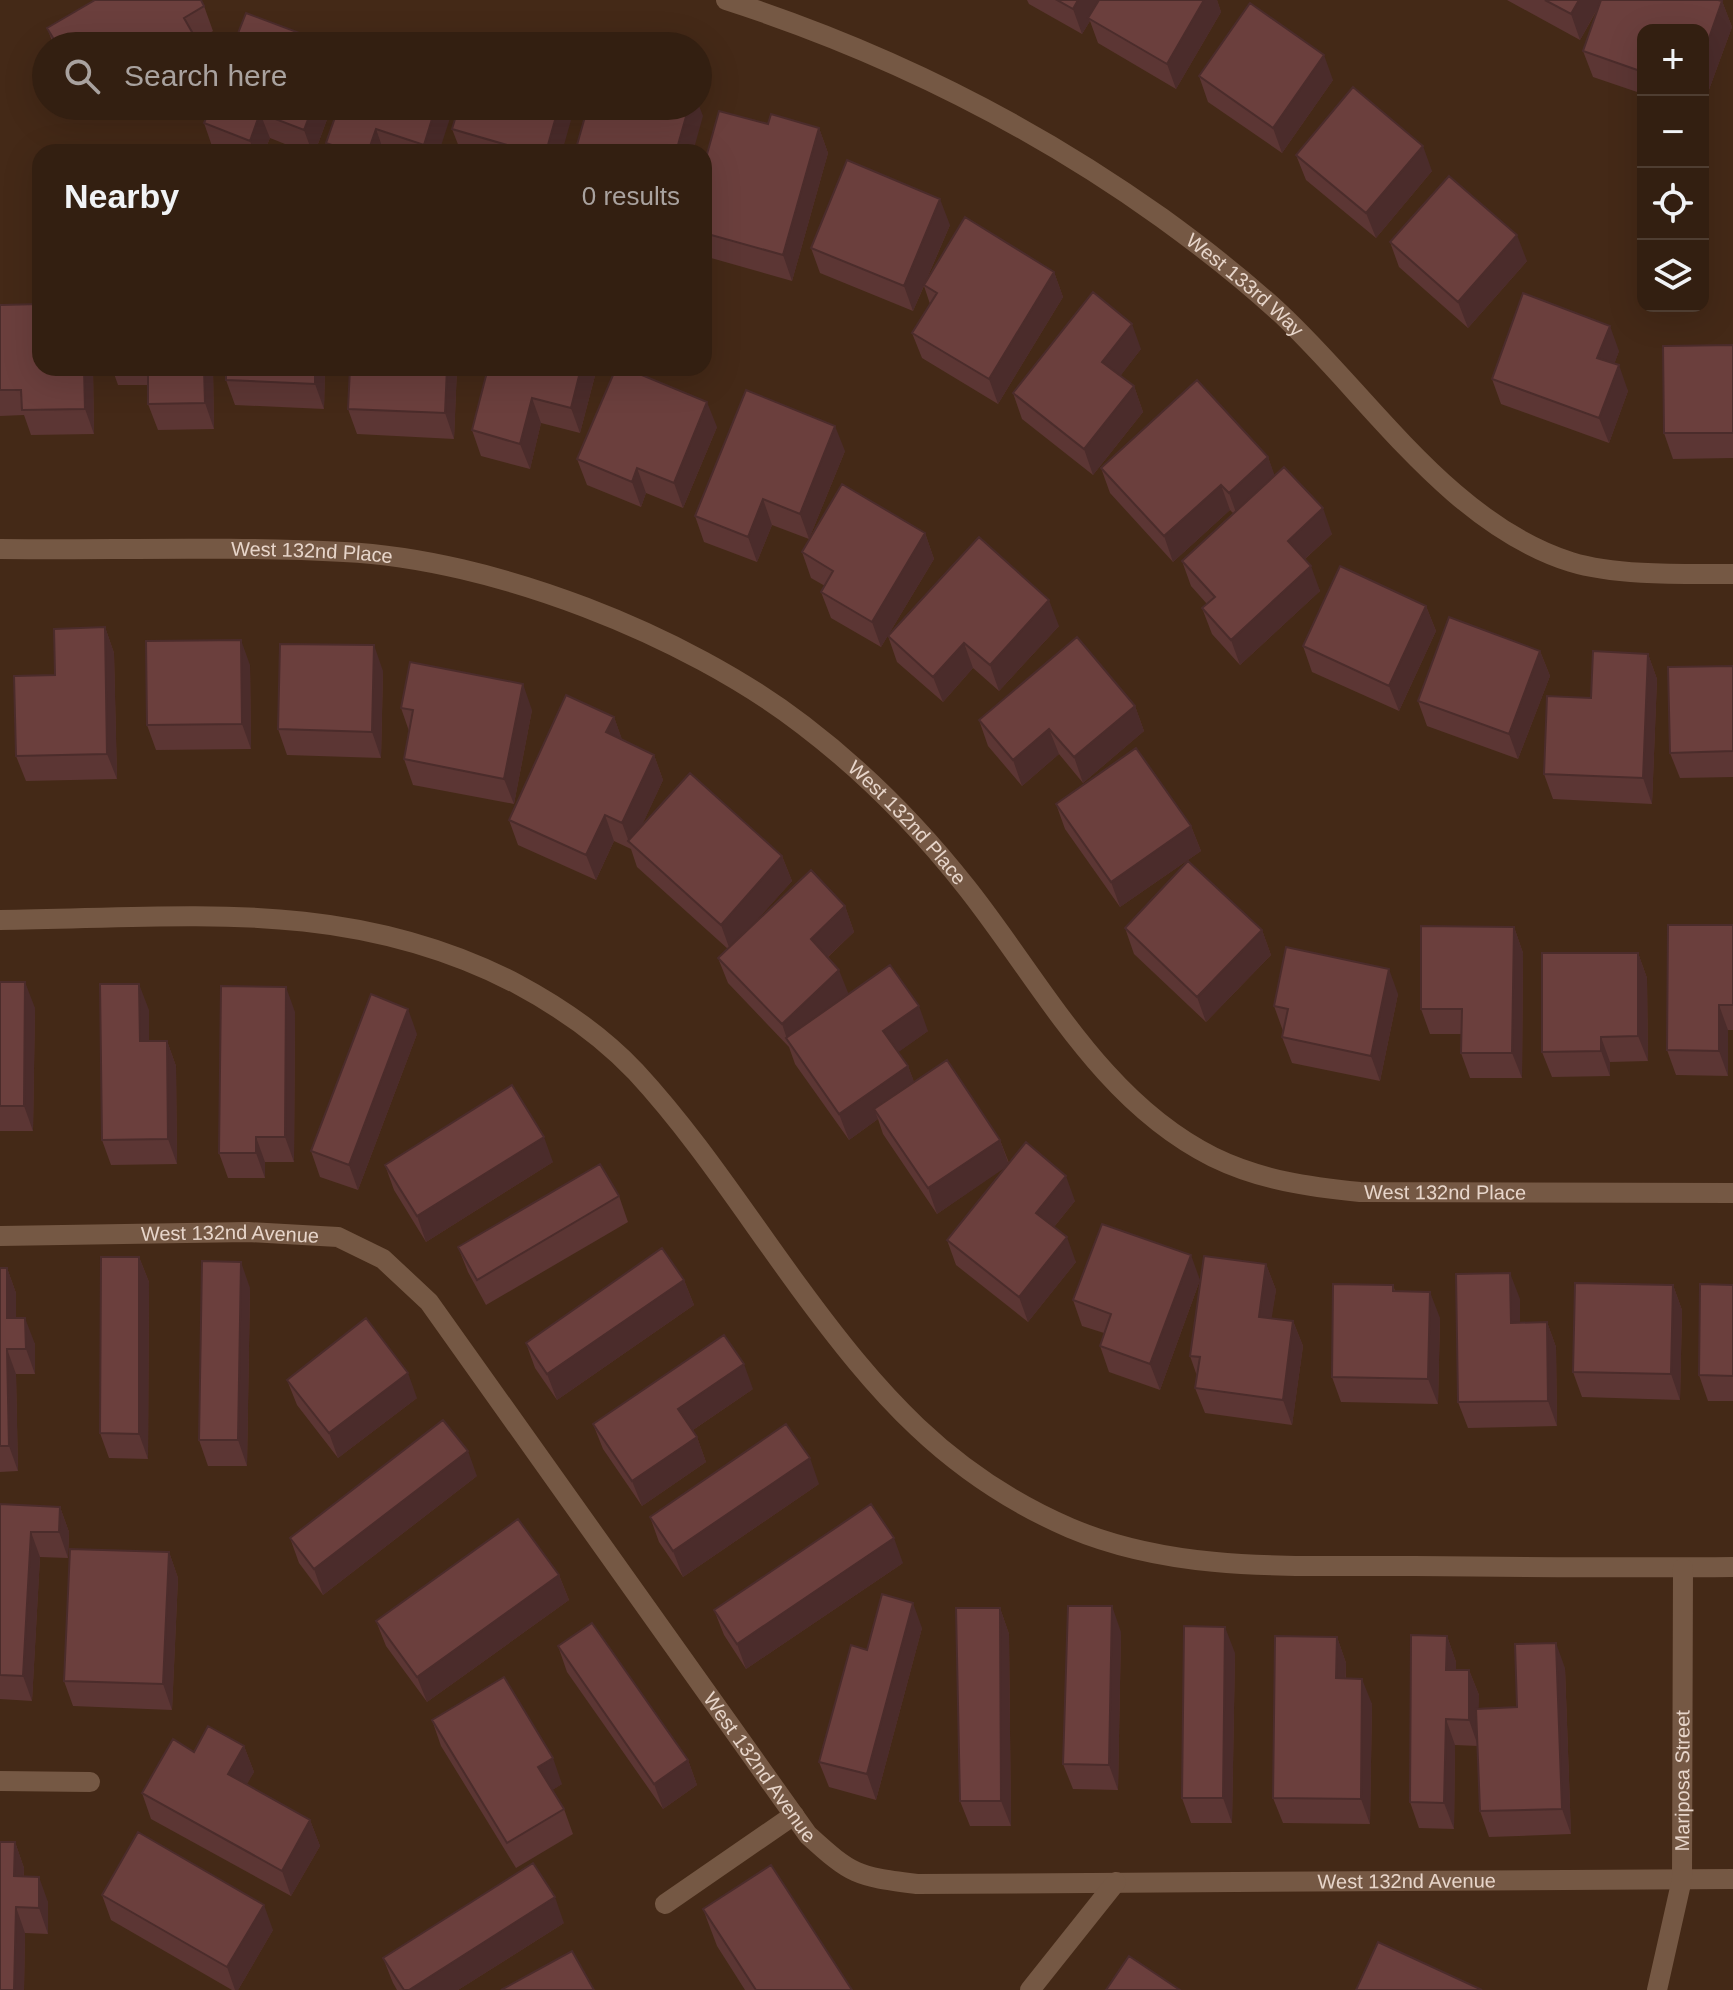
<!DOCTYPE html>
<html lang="en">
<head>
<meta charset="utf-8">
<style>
  body { margin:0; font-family:Helvetica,sans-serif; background:#3e2c1f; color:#f1f3f6 }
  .controls { position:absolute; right:24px; top:24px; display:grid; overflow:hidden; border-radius:16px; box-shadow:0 8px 32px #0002 }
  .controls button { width:72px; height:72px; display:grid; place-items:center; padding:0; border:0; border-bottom:2px solid #4e3d31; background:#331f11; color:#f1f3f6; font:40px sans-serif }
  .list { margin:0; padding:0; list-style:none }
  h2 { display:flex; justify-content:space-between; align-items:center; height:104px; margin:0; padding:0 32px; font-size:34px }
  h2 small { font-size:26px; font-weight:400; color:#a9a29f }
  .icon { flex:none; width:44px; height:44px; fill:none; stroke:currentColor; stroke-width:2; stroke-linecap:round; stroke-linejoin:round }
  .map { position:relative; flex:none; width:1733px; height:1990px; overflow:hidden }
  .search { position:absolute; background:#331f11; box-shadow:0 8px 32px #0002; left:32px; top:32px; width:680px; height:88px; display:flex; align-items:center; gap:20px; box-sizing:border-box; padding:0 28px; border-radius:44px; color:#a9a29f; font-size:30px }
  .panel { position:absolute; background:#331f11; box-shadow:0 8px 32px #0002; left:32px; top:144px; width:680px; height:232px; border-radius:24px }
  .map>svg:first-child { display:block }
</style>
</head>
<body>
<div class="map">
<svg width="1733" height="1990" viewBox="0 0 1733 1990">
  <rect width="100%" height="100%" fill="#442917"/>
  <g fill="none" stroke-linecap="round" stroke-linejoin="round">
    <g stroke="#755844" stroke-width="20">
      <path id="s1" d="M726,0c155,50 303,123 436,218 40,29 82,62 118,95 89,83 170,211 291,249 45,14 114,12 162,12"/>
      <path id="s2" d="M0,549c114,1 230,-3 344,3 149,7 342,83 459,173 63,48 116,102 164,163 75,95 134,213 246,269 47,23 96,30 147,35l373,1"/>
      <path d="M0,920c183,-2 348,-24 517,64 43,23 85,52 119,88 61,66 110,143 163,215 77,105 148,188 271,241 109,46 229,37 344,38 106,1 213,2 319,1"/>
      <path id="s3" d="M0,1236l248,-4 90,5 45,22 46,43 379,533c45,41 48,41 109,49l816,-5"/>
      <path d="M0,1781l90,1"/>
      <path d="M665,1904l129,-89"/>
      <path d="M1030,1990l86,-108"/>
      <path id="s4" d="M1657,1990l25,-111 1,-311"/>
    </g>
  </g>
  <path fill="#5c3634" d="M1027,0h190l4,12 -45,77 -78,-46 -8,-22 -8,13 -53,-30z
    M1507,0h211l4,1 10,26 -29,79v-76h-60v64l-50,-17 -10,-26 18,-48 -21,37z
    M204,6l9,25 -16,10 3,5h-146l-7,-18z
    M1199,76l134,4 -51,73 -74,-51z
    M133,106h28l-21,12z
    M211,106h121l-17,46h-10l-35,-14 -6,14h-42l-9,-3 -9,-26z
    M339,106l100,46h-109l-4,-9z
    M768,124l51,4 9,25 -36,128 -88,-25v-91z
    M452,129l110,23h-101z
    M1296,155l136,16 -56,67 -70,-58z
    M950,225l-24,56 128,-9 9,25 -65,107 -76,-46 -10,-25 18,-29 -6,-18 -11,25 -93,-38 -9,-25z
    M1390,242l137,19 -59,67 -69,-61z
    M0,305l40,63h53l1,66 -63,1 -7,-20 -24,1z
    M1733,345v113l-60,1 -9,-26z
    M1141,349l-21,27 14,10 9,26 -50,63 -71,-56 -9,-26z
    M1619,351l-5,13 14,27 -19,52 -108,-39 -9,-25z
    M112,368h101l1,61 -56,1 -10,-26v-19h-30z
    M325,368l-1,41 -89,-4 -9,-25z
    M457,368l-3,71 -97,-5 -9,-25z
    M488,368h109l-17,65 -39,-10 -11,46 -49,-13 -9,-26z
    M717,427l-34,81 -37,-15 -5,14 -54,-22 -10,-26z
    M845,451l-36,88 -37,-14 -15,37 -53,-20 -9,-26z
    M1268,457l6,18 58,59 -27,25 15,32 -80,74 -28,-31 -10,-26 5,-4 -16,-18 -9,-25 51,-48 -3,-3 -57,52 -63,-69 -9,-25z
    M925,533l9,26 -53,88 -50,-29 -10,-26 4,-6 -14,-8 -9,-26z
    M1426,606l10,25 -37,80 -87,-39 -9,-26z
    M1059,626l-60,65 -26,-23 -30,34 -46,-40 -9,-26z
    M105,627l9,26 3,126 -91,2 -10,-25 39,-81z
    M1540,651l10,25 -32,83 -91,-33 -9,-25z
    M1648,654l9,25 -5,125 -99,-5 -9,-25 47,-76z
    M250,665l1,84 -95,1 -9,-25z
    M1733,666v111l-53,1 -10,-25z
    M383,671l-2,87 -94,-3 -9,-26z
    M1135,706l9,25 -61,52 -24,-29 -37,32 -34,-40 -9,-26z
    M401,708l131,2 -18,94 -101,-19 -9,-26 5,-28z
    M614,717l8,23 32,15 9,25 -22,47 141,29 10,25 -45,50 98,-25 9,26 -26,25 20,37 80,37 -30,21 10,14 6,16 86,58 9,23 66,38 -21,26 22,35 -48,60 -72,-57 -9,-25 58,-73 -68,47 -54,-80 -5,-15 -29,21 -54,-76 -6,-17 -61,-64 -10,-25 10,-9 -91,-82 -6,-18 -17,-8 -18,39 -78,-35 -9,-25z
    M1056,804l135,22 10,25 -81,56 -55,-78z
    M1733,925v105h-5v46l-52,-1 -9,-25z
    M1514,927l9,26 -1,125h-52l-9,-25v-19h-31l-9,-25z
    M1125,928l137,2 9,25 -65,67 -72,-68z
    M1638,953l9,25 1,83 -38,1v14l-58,1 -10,-25z
    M0,982l35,26 -2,123h-33z
    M1398,994l-18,87 -88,-18 -10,-26 1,-6 -9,-25z
    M149,1010v31h18l9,25 1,98 -66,1 -9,-25z
    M295,1012l-1,150h-29v16h-37l-9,-25z
    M417,1034l-59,156 -38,-13 -9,-26z
    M553,1162l-127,80 -32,-52 -9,-25z
    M619,1196l9,26 -142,83 -18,-33 -10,-25z
    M139,1257l10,25 -1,177 -39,-1 -9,-25z
    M1266,1264l10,26 -5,28 22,3 10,25 -11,79 -87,-12 -10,-25 2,-12 -7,-20z
    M0,1268h7l9,25v25l19,26v30h-19l2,97 -18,1z
    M684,1280l10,25 -137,95 -22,-32 -9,-25z
    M1200,1280l-40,110 -51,-18 -9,-26 4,-13 -22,-7 -9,-26z
    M1393,1285l2,6 45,27 -2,86 -97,-2 -9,-25z
    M1673,1285l9,25 -2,90 -98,-3 -9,-25z
    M1733,1285v116h-25l-9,-26z
    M250,1288l-3,178h-39l-9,-26z
    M1520,1299v24l27,-1 9,25 1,79 -89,2 -10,-26z
    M287,1380l130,18 -79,60 -41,-53z
    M753,1389l-60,41 4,7 9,25 -64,44 -39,-57 -10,-25z
    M477,1476l-154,119 -24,-32 -9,-25z
    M819,1484l-136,93 -24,-35 -9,-25z
    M0,1504l60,3 9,25 -1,26 -28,-1 -8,144 -32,-2z
    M169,1552l9,26 -6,132 -99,-4 -9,-25z
    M903,1563l-157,106 -22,-34 -10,-25z
    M559,1575l10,25 -142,102 -41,-56 -10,-25z
    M1000,1608l9,26 2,192h-41l-10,-25z
    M922,1628l-46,172 -47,-13 -10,-25 48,-112z
    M1121,1632l-3,158 -45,-1 -10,-25z
    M1447,1636l9,26v8h13l10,25 -1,13 39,-1 48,-39 6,166 -82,3 -9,-26 -2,-65 -23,-1 -1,84 -35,-1 -9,-26z
    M1337,1637l9,26v15l26,26 -2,120 -87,-1 -10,-25z
    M558,1646l130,114 9,25 -34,24 -96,-137z
    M1235,1653l-3,170h-41l-9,-25z
    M432,1720l130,64 -10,6 12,19 9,25 -57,34 -75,-122z
    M244,1746l10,26 -8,13 64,35 10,26 -29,50 -140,-77 -9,-26 52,-41z
    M15,1842l9,26v8l24,26v32l-23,-1 -1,57h-24z
    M102,1895l171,35 -35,60h-6l-121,-70z
    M703,1909l149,81h-107l-28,-44z
    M564,1923l-106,67h-61l-4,-7 -10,-25z"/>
  <path fill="#4b2c2b" d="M1078,0h23l-13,18 2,3 -8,13 -9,-25z
    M1204,0h13l4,12 -45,77 -9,-25z
    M1579,0h23l-22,40 -9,-26z
    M1722,1l10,26 -29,79v-51z
    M1324,55l9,25 -51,73 -9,-25z
    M698,103l5,13 -10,36h-17l13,-46h9z
    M313,106h19l-17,46h-3l-8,-22z
    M436,106h18l-15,46h-13l-2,-7z
    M559,106h16l-13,46h-16z
    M260,113l10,25 -6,14h-10l-4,-11z
    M819,128l9,25 -36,128 -9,-26z
    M376,129l8,23h-16z
    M1423,146l9,25 -56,67 -10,-25z
    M940,199l10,26 -37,86 -9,-25z
    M1517,235l10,26 -59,67 -10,-26z
    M1054,272l9,25 -65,107 -9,-25z
    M1132,324l9,25 -29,38 -10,-25z
    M1610,326l9,25 -12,33 -10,-26z
    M1619,365l9,26 -19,52 -10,-25z
    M84,368h9l1,66 -9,-25z
    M204,368h9l1,61 -9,-26z
    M315,368h10l-1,41 -9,-25z
    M447,368h10l-3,71 -9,-26z
    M581,368h16l-17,65 -9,-25z
    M1134,386l9,26 -50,63 -9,-26z
    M532,398l9,25 -11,46 -10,-25z
    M707,402l10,25 -34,81 -9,-25z
    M835,426l10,25 -36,88 -9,-25z
    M1268,457l9,25 -39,36 -9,-25z
    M637,468l9,25 -5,14 -9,-25z
    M1221,485l9,25 -57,52 -9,-26z
    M763,499l9,26 -15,37 -9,-25z
    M1323,508l9,26 -35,32 -9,-25z
    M925,533l9,26 -53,88 -9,-25z
    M1311,566l9,25 -80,74 -9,-25z
    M1049,600l10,26 -60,65 -9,-26z
    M1426,606l10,25 -37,80 -10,-25z
    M105,627l9,26 3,126 -10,-25z
    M241,640l9,25 1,84 -9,-25z
    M964,643l9,25 -30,34 -10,-25z
    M374,645l9,26 -2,87 -9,-26z
    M1540,651l10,25 -32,83 -9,-25z
    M1648,654l9,25 -5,125 -9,-26z
    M523,684l9,26 -18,94 -10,-25z
    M1135,706l9,25 -61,52 -9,-26z
    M614,717l9,25 -17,-10z
    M1049,729l10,25 -37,32 -9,-26z
    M654,755l9,25 -30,65 -4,-3 -7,-19z
    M605,815l9,26 -18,39 -10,-25z
    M1191,826l10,25 -81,56 -9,-25z
    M782,856l10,25 -62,69 -9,-25z
    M845,906l9,26 -34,32 -9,-25z
    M1514,927l9,26 -1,125 -10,-25z
    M1262,930l9,25 -65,67 -9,-25z
    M1638,953l9,25 1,83 -10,-25z
    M1389,969l9,25 -18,87 -9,-25z
    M839,970l10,25 -61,47 -6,-18z
    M25,982l10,26 -2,123 -9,-25z
    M139,984l10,26v56l-9,-25z
    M286,987l9,25 -1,150 -9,-25z
    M1719,1005l9,25v46l-9,-25z
    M919,1006l9,25 -35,25 -10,-25z
    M408,1009l9,25 -59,156 -9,-25z
    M1601,1037l9,25v14l-9,-25z
    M167,1041l9,25 1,98 -9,-25z
    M908,1066l10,26 -44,17 4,10 -29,21 -10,-26z
    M256,1137l9,25v16l-9,-25z
    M544,1137l9,25 -127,80 -9,-26z
    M1000,1140l9,25 -72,49 -9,-26z
    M1066,1176l9,25 -30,37 -9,-25z
    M1067,1237l9,25 -48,60 -9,-25z
    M1191,1255l9,25 -40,110 -10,-26z
    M139,1257l10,25 -1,177 -9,-25z
    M241,1262l9,26 -3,178 -9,-26z
    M1266,1264l10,26 -8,52 -9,-25z
    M7,1268l9,25v51l-9,-26z
    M1510,1273l10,26v49l-9,-25z
    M684,1280l10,25 -137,95 -10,-26z
    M1673,1285l9,25 -2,90 -9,-26z
    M1430,1292l10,26 -2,86 -10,-25z
    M25,1318l10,26v30l-9,-25z
    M1293,1321l10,25 -11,79 -9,-25z
    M1547,1322l9,25 1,79 -9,-25z
    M7,1349l9,25 2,97 -9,-25z
    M744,1364l9,25 -66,45 -9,-25z
    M408,1373l9,25 -79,60 -9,-25z
    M697,1437l9,25 -64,44 -10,-25z
    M468,1451l9,25 -154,119 -9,-26z
    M810,1458l9,26 -136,93 -10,-26z
    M60,1507l9,25 -1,26 -9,-26z
    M31,1532l9,25 -8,144 -9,-25z
    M894,1538l9,25 -157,106 -9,-25z
    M169,1552l9,26 -6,132 -9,-26z
    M559,1575l10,25 -142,102 -10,-25z
    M913,1603l9,25 -46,172 -9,-26z
    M1112,1606l9,26 -3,158 -9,-25z
    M1000,1608l9,26 2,192 -10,-25z
    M1225,1627l10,26 -3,170 -9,-25z
    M1447,1636l9,26v33l-10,-25z
    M1337,1637l9,26 -1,40 -9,-25z
    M1556,1643l9,25 6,166 -9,-25z
    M1469,1670l10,25 -1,51 -9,-26z
    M1362,1679l10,25 -2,120 -9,-25z
    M1446,1719l9,26 -1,84 -10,-26z
    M244,1746l10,26 -16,28 -10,-26z
    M553,1758l9,26 -14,9 -10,-26z
    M688,1760l9,25 -34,24 -9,-25z
    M310,1820l10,26 -29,50 -9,-25z
    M15,1842l9,26 -1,33 -9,-25z
    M39,1877l9,25v32l-9,-26z
    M555,1897l9,26 -106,67h-49z
    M264,1905l9,25 -35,60h-3l-8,-23z
    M16,1907l9,26 -1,57h-10z"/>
  <path fill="#6b3f3d" stroke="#4b2c2b" stroke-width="2" d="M95,0h106l3,6 -20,12 16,28h-142l-11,-18z
    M1057,0h21l-5,9z
    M1099,0h105l-37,64 -79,-46z
    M1545,0h34l-8,14z
    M1601,0h117l4,1 -19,54v-25h-60v42l-60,-21z
    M1250,3l74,52 -51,73 -74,-52z
    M246,13l88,33h-101z
    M363,33l39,13h-44z
    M1353,87l70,59 -57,67 -70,-58z
    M211,106h102l-9,24 -44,-17 -10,28 -46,-18z
    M339,106h97l-12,39 -48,-16 -8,23h-16l-26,-9z
    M459,106h100l-13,46h-15l-79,-23z
    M588,106h101l-13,46h-101z
    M719,111l49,13 3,-10 48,14 -36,127 -79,-22v-68z
    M847,160l93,39 -36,87 -93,-38z
    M1449,176l68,59 -59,67 -68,-60z
    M965,217l89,55 -65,107 -77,-46 25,-40 -13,-8z
    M1093,292l39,32 -30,38 32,24 -50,63 -71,-56z
    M1523,293l87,33 -13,32 22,7 -20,53 -107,-39z
    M40,304v64h44l1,41 -63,1 -1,-20h-21v-85z
    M1733,345v88h-69l-1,-87z
    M148,368h56l1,35 -57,1z
    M226,368h89v16l-89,-4z
    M350,368h97l-2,45 -97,-4z
    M488,368h93l-10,40 -39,-10 -12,46 -48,-14z
    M616,368h9l82,34 -33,81 -37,-15 -5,14 -55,-23z
    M1197,380l71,77 -39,36 -8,-8 -57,51 -63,-68z
    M746,390l89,36 -35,88 -37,-15 -15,38 -53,-21z
    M1284,467l39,41 -35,33 23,25 -80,74 -29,-32 13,-11 -33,-36z
    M842,484l83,49 -53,89 -51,-30 12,-21 -31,-19z
    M979,537l70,63 -59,65 -26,-22 -31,34 -45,-41z
    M1340,566l86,40 -37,80 -86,-40z
    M1449,617l91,34 -31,83 -91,-33z
    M105,627l2,127 -91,2 -2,-80 41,-1 -1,-46z
    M1077,637l58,69 -61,51 -25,-28 -36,31 -34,-40z
    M241,640l1,84 -95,1 -1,-84z
    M280,644l94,1 -2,87 -94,-3z
    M1593,651l55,3 -5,124 -99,-4 3,-78 44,2z
    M410,662l113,22 -19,95 -100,-20 9,-49 -12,-2z
    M1733,666v85l-63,2 -2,-86z
    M566,695l48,22 -8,15 48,23 -32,68 -17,-8 -19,40 -77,-35z
    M1136,748l55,78 -80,56 -55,-78z
    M690,773l92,83 -61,69 -93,-84z
    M1188,861l74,69 -65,67 -72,-69z
    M811,870l34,36 -34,33 28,31 -57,54 -64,-66z
    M1668,925h65v80h-14v46l-52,-1z
    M1421,926l93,1 -2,126h-51l1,-44h-41z
    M1286,947l103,22 -18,87 -89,-19 6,-28 -14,-3z
    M1542,953h96v83l-37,1v14l-59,1z
    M890,965l29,41 -36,25 25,35 -69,48 -53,-76z
    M0,982h25l-1,124h-24z
    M100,984h39l1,57h27l1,98 -66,1z
    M221,986l65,1 -1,150h-29v16h-37z
    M371,994l37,15 -59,156 -38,-14z
    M947,1060l53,80 -72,48 -54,-79z
    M512,1085l32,52 -127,79 -32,-51z
    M1026,1142l40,34 -30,37 31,24 -48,60 -72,-57z
    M600,1164l19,32 -142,84 -19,-33z
    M1102,1224l89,31 -41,109 -50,-18 11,-32 -38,-14z
    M662,1248l22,32 -137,94 -21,-31z
    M1204,1256l62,8 -7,53 34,4 -10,79 -88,-12 5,-31 -10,-1z
    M101,1257h38v177l-39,-1z
    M202,1261l39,1 -3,178h-39z
    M0,1268h7v50h18l1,31h-19l2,97h-9z
    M1510,1273l1,50 36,-1 1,79 -90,1 -2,-128z
    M1575,1283l98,2 -2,89 -98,-2z
    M1333,1284l60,1v6l37,1 -2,87 -96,-2z
    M1700,1284l33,1v91l-34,-1z
    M366,1318l42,55 -79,60 -42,-53z
    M724,1335l20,29 -66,45 19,28 -65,44 -39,-57z
    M443,1420l25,31 -154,118 -24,-31z
    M786,1424l24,34 -137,93 -23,-34z
    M0,1504l60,3 -1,25h-28l-8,144 -23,-1z
    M871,1504l23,34 -157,106 -23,-34z
    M518,1519l41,56 -142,102 -41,-56z
    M70,1549l99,3 -6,132 -99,-3z
    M882,1594l31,9 -46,171 -48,-12 32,-117 16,5z
    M1068,1606h44l-3,159 -46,-1z
    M956,1608h44l1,193h-41z
    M592,1623l96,137 -34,24 -96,-138z
    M1184,1626l41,1 -2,171h-41z
    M1411,1635l36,1 -1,34h23v50l-23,-1 -2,84 -34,-1z
    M1275,1636l62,1 -1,41 26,1 -1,120 -88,-1z
    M1556,1643l6,166 -82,2 -4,-102 41,-2 -2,-63z
    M504,1677l49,81 -15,9 26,42 -57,34 -75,-123z
    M208,1726l36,20 -16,28 82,46 -28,51 -140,-78 31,-54 21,13z
    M138,1832l126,73 -37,62 -125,-72z
    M0,1842h15l-1,34 25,1v31l-23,-1 -2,83h-14z
    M533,1863l22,34 -146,93h-5l-21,-32z
    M771,1865l81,125h-96l-53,-81z
    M1378,1942l104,48h-126z
    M572,1951l22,39h-93z
    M1129,1956l51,34h-74z"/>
  <g text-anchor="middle" stroke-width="7" stroke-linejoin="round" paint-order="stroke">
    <g font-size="20" fill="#e7d5ca" stroke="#39200d">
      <text dy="7" stroke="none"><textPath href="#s1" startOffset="596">West 133rd Way</textPath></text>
      <text dy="7" stroke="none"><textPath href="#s2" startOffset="312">West 132nd Place</textPath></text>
      <text dy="7" stroke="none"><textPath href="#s2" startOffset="984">West 132nd Place</textPath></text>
      <text dy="7" stroke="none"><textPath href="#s2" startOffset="1678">West 132nd Place</textPath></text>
      <text dy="7" stroke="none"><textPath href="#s3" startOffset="230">West 132nd Avenue</textPath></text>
      <text dy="7" stroke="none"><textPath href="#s3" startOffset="1022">West 132nd Avenue</textPath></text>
      <text dy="7" stroke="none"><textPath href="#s4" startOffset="212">Mariposa Street</textPath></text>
      <text dy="7" stroke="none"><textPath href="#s3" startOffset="1718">West 132nd Avenue</textPath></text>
    </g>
  </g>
</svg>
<div class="controls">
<button>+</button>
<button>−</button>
<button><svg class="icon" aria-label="locate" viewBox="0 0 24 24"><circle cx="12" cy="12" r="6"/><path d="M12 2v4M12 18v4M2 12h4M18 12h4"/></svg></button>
<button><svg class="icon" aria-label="layers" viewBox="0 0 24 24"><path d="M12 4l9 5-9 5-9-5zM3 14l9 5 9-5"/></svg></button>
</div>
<div class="search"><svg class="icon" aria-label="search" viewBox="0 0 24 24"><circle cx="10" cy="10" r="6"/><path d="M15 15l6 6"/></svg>Search here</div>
<section class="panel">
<h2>Nearby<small>0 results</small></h2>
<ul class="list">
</ul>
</section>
</div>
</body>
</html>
